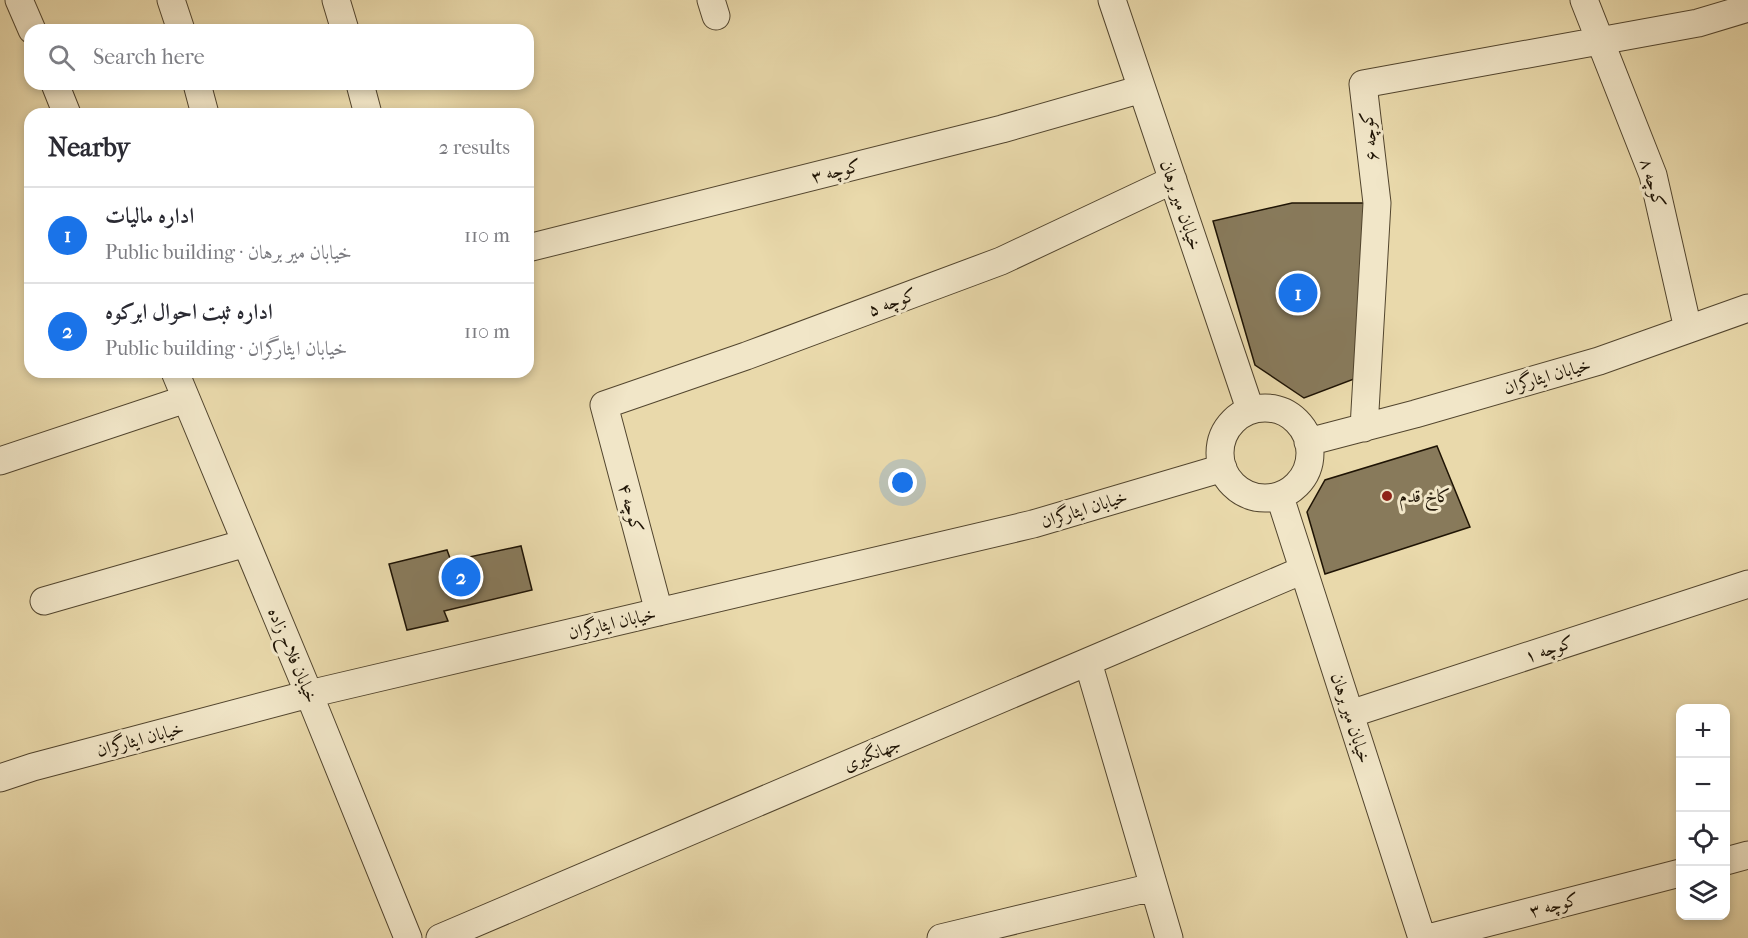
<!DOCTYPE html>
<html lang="en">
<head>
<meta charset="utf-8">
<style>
  body { margin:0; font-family:"IM FELL French Canon",Amiri,serif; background:#f7f7f7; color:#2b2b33 }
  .controls { position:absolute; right:18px; bottom:18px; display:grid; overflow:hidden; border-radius:12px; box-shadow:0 3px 9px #0003 }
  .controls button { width:54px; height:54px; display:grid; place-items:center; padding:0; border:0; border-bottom:2px solid #e1e1e2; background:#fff; color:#2b2b33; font:30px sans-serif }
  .you { position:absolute; left:903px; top:483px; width:21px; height:21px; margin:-15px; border:4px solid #fff; border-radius:50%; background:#1a73e8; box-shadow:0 0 0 9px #1a73e833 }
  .badge { display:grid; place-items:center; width:39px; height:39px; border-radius:50%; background:#1a73e8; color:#fff; font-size:20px; font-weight:700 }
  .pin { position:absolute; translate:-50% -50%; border:3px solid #fff; box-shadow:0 2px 6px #0006 }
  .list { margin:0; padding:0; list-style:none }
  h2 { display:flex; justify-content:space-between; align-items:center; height:78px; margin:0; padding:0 24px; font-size:26px }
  h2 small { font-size:20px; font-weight:400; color:#7c7c81 }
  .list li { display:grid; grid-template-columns:39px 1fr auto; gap:18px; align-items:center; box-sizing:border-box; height:96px; padding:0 24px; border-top:2px solid #e1e1e2 }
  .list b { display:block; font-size:22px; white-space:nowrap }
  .list p { margin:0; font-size:20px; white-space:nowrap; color:#7c7c81 }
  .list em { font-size:20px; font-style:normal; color:#7c7c81 }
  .icon { flex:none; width:33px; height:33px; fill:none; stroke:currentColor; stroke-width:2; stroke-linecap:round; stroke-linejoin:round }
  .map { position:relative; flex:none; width:1748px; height:938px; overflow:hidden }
  .search { position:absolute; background:#fff; box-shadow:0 3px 9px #0003; left:24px; top:24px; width:510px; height:66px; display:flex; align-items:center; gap:15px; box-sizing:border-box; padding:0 21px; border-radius:18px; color:#7c7c81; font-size:22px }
  .panel { position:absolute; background:#fff; box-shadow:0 3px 9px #0003; left:24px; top:108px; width:510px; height:270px; border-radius:18px }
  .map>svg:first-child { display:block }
</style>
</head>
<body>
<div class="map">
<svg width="1748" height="938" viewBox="0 0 1748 938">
  <rect width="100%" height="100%" fill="#e9d9ab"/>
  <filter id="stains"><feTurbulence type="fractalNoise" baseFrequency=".00333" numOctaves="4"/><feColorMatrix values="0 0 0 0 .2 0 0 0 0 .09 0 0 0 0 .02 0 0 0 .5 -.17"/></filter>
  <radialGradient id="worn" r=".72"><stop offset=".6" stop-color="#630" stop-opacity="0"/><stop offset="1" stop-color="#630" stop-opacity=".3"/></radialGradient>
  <path fill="#887a5b" stroke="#1f1405" stroke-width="1.5" d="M1292,203h79l-17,176 -50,19 -49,-33 -42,-144z
    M1437,446l33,81 -145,47 -18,-62 18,-32z
    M521,546l11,44 -88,21 4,10 -41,9 -18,-66 58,-14 4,11z"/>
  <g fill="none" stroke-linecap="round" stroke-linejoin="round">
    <defs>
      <path id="minor" d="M19,0l13,30
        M171,0l10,30
        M336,0l9,30
        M711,0l5,16
        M1112,0l138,409
        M1584,0l69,175 35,154
        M55,84l12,30
        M197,84l8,30
        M360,84l8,30
        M528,248l474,-119 140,-40
        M175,372l134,322 99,244
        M1220 453a45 45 0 1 1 90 0a45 45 0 1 1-90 0Z
        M1364,428l13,-225 -14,-119 335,-61 50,-15
        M1308,442l107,-28 184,-53 149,-53
        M0,461l186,-62
        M1280,497l142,441
        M44,601l202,-58
        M659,612l-55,-207 142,-49 255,-95 172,-81
        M1088,662l81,276
        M1350,714l398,-130
        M0,778l33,-11 276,-73 724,-170 190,-56
        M1726,861l22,-6
        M440,938l863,-368
        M941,938l212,-51
        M1428,938l252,-65"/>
    </defs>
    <use href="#minor" stroke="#52452e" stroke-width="29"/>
    <use href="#minor" stroke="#f1e6c8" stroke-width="27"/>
  </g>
  <circle fill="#8f2418" stroke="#f1e6c8" stroke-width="2" cx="1387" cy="496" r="6"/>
  <g text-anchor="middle" stroke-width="6" stroke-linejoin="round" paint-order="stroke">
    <g font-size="18" fill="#1f1405" stroke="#f1e6c8">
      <text transform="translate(1369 136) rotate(-97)" y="6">کوچه ۶</text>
      <text transform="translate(836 171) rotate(-14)" y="6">کوچه ۳</text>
      <text transform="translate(1653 183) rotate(74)" y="6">کوچه ۸</text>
      <text transform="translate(1181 205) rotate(71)" y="6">خیابان میر برهان</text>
      <text transform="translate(892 302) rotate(-20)" y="6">کوچه ۵</text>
      <text transform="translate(1547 376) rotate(-16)" y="6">خیابان ایثارگران</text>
      <text transform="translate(631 508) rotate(75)" y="6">کوچه ۴</text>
      <text transform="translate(1084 509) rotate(-17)" y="6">خیابان ایثارگران</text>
      <text transform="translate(612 623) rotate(-13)" y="6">خیابان ایثارگران</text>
      <text transform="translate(1549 649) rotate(-18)" y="6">کوچه ۱</text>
      <text transform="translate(293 655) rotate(67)" y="6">خیابان فلاح زاده</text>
      <text transform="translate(1351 718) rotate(72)" y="6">خیابان میر برهان</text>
      <text transform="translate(140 739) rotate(-15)" y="6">خیابان ایثارگران</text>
      <text transform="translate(872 754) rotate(-23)" y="6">جهانگیری</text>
      <text transform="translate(1554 905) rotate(-15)" y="6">کوچه ۳</text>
    </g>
    <g font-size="18" fill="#1f1405" stroke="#f1e6c8" text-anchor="start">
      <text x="1399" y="502">کاخ قدم</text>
    </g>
  </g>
  <rect width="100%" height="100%" filter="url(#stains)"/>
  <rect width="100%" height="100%" fill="url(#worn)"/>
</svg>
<div class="controls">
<button>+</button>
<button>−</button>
<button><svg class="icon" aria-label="locate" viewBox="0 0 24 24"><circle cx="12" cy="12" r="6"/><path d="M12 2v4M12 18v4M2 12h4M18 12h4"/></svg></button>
<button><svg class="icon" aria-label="layers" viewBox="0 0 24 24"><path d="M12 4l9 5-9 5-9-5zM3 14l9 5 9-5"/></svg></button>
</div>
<div class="you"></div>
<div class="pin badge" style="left:1298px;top:293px">1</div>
<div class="pin badge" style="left:461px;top:577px">2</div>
<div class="search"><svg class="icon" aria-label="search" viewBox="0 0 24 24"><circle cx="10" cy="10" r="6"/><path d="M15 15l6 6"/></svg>Search here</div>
<section class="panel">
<h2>Nearby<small>2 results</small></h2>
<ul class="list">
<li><span class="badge">1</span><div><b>اداره مالیات</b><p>Public building · خیابان میر برهان</p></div><em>110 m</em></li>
<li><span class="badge">2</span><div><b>اداره ثبت احوال ابرکوه</b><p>Public building · خیابان ایثارگران</p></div><em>110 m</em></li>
</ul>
</section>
</div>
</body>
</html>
